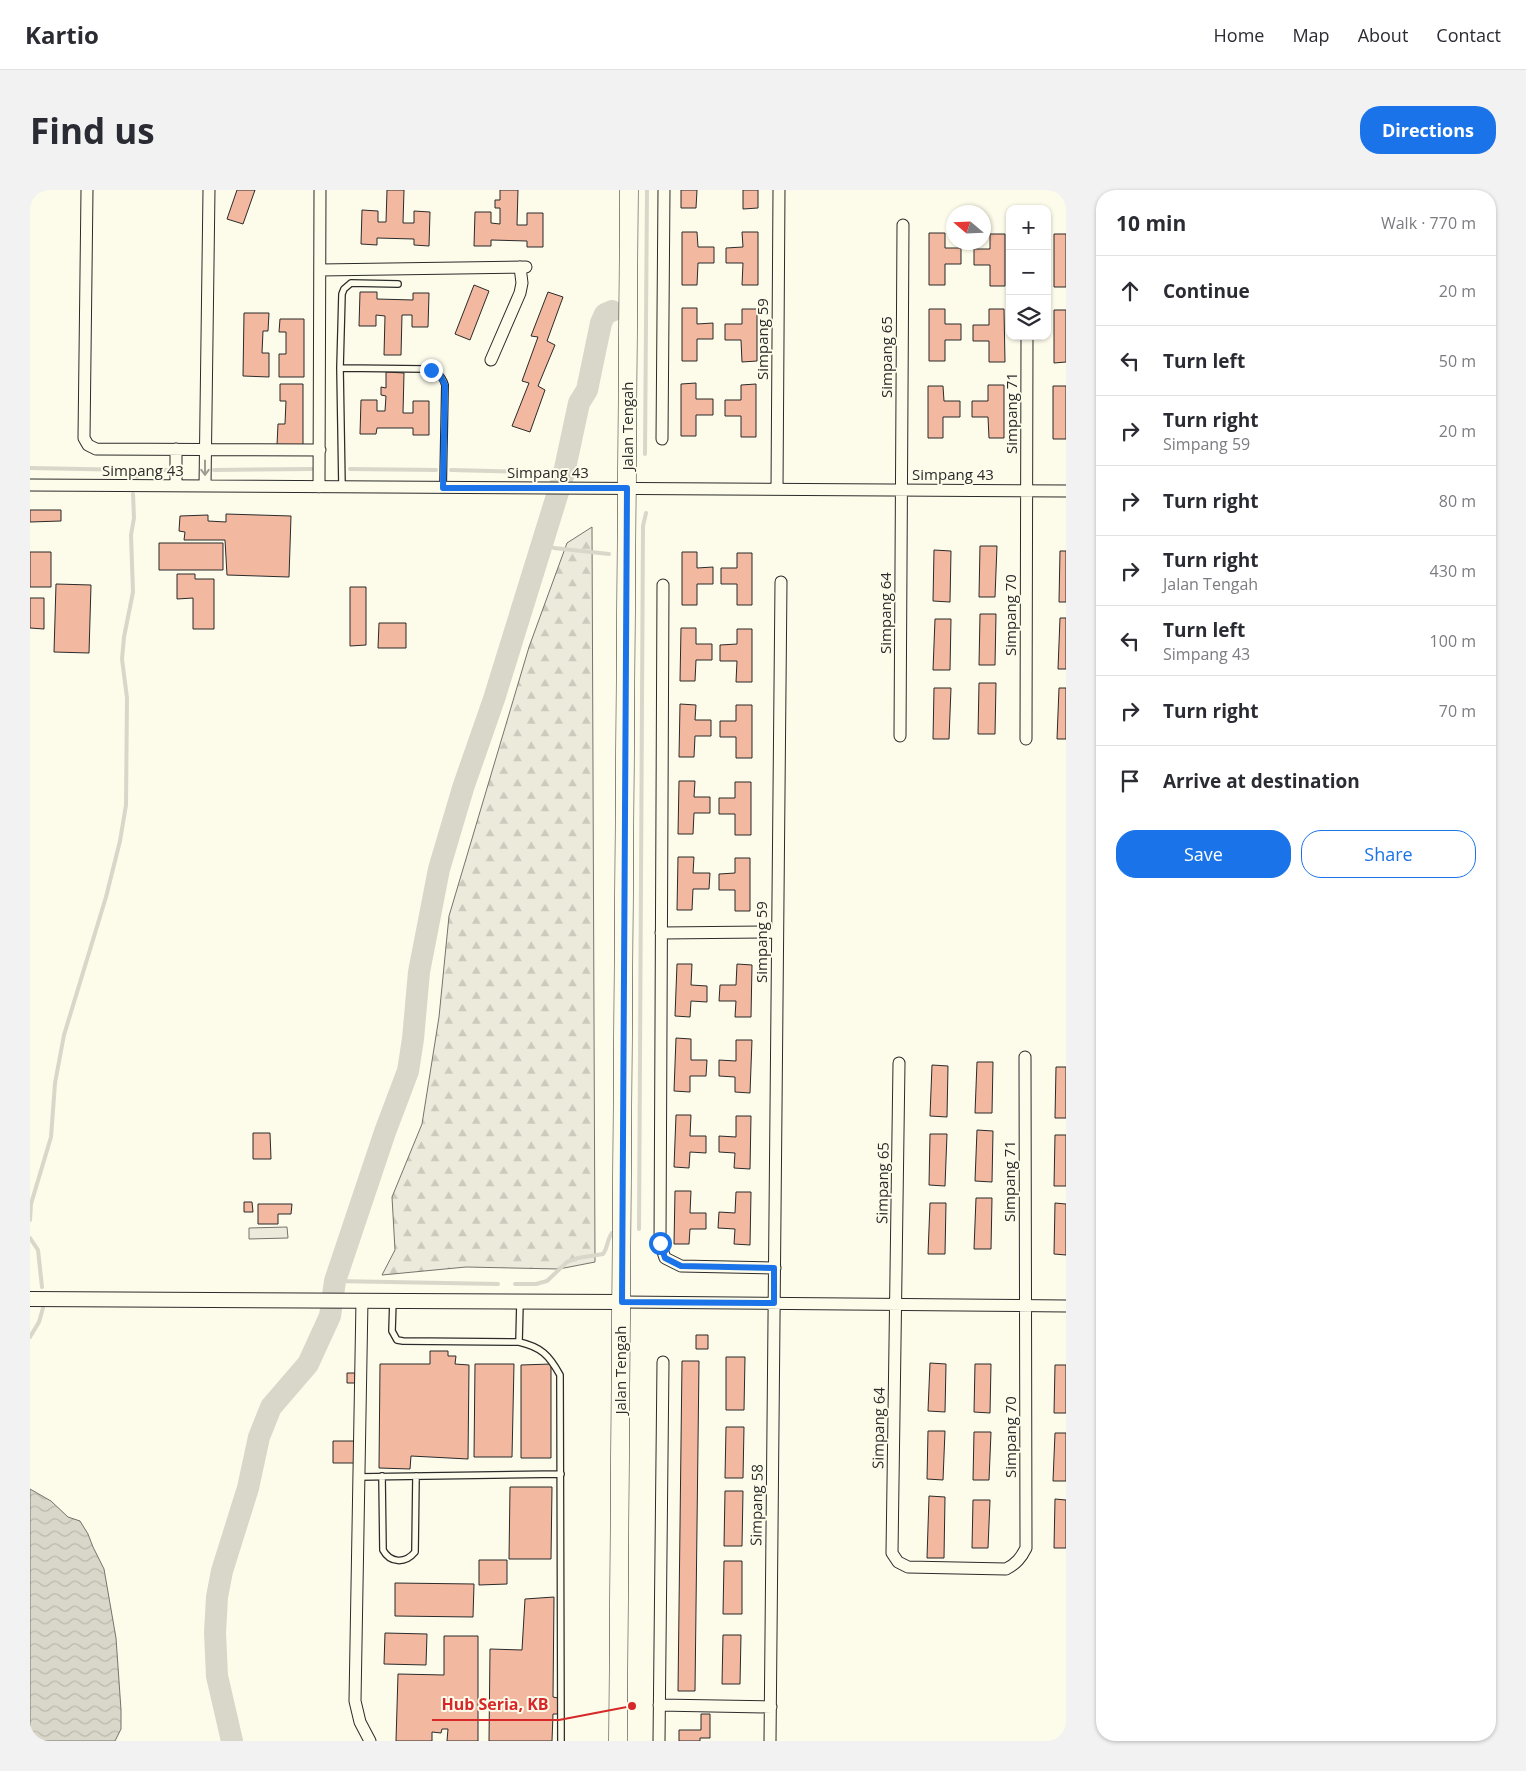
<!DOCTYPE html>
<html lang="en">
<head>
<meta charset="utf-8">
<style>
  body { margin:0; font-family:"Open Sans",sans-serif; background:#f2f2f3; color:#2b2b33 }
  .controls { position:absolute; right:15px; top:15px; display:grid; overflow:hidden; border-radius:10px; box-shadow:0 1px 4px #0004 }
  .controls button { width:45px; height:45px; display:grid; place-items:center; padding:0; border:0; border-bottom:1px solid #e1e1e2; background:#fff; color:#2b2b33; font:25px sans-serif }
  .compass { position:absolute; left:916px; top:15px; width:45px; height:45px; border-radius:50%; background:#fff; box-shadow:0 1px 4px #0004; rotate:289deg }
  .stop { position:absolute; width:15px; height:15px; margin:-11px; border:4px solid #1a73e8; border-radius:50%; background:#fff }
  .stop.end { background:#1a73e8; border-color:#fff; box-shadow:0 1px 5px #0008 }
  .list { margin:0; padding:0; list-style:none }
  h2 { display:flex; justify-content:space-between; align-items:center; height:65px; margin:0; padding:0 20px; font-size:21px }
  h2 small { font-size:16px; font-weight:400; color:#7c7c81 }
  .list li { display:grid; grid-template-columns:32px 1fr auto; gap:15px; align-items:center; box-sizing:border-box; height:70px; padding:0 20px; border-top:1px solid #e1e1e2 }
  .list b { display:block; font-size:19px; white-space:nowrap }
  .list p { margin:0; font-size:16px; white-space:nowrap; color:#7c7c81 }
  .list em { font-size:16px; font-style:normal; color:#7c7c81 }
  .actions { display:flex; gap:10px; padding:15px 20px }
  .actions a { flex:1; padding:11px 0; border:1px solid #1a73e8; border-radius:20px; text-align:center; font-size:18px; color:#1a73e8 }
  .actions .main { background:#1a73e8; color:#fff }
  .icon { flex:none; width:28px; height:28px; fill:none; stroke:currentColor; stroke-width:2; stroke-linecap:round; stroke-linejoin:round }
  .map { position:relative; flex:none; width:1036px; height:1551px; overflow:hidden; border-radius:20px }
  header { display:flex; align-items:center; gap:30px; box-sizing:border-box; height:70px; padding:0 25px; background:#fff; border-bottom:1px solid #e1e1e2 }
  header strong { font-size:24px }
  nav { display:flex; gap:28px; margin-inline-start:auto; font-size:18px }
  .intro { display:flex; align-items:center; justify-content:space-between; box-sizing:border-box; height:120px; padding:0 30px }
  h1 { margin:0; font-size:35px }
  .button { padding:12px 22px; border-radius:20px; background:#1a73e8; color:#fff; font-size:18px; font-weight:700 }
  main { display:flex; gap:30px; padding:0 30px }
  aside { flex:1; background:#fff; border-radius:20px; box-shadow:0 1px 4px #0004 }
  .map>svg:first-child { display:block }
</style>
</head>
<body>
<header>
<strong>Kartio</strong>
<nav><a>Home</a><a>Map</a><a>About</a><a>Contact</a></nav>
</header>
<div class="intro"><h1>Find us</h1><a class="button">Directions</a></div>
<main>
<div class="map">
<svg width="1036" height="1551" viewBox="0 0 1036 1551">
  <defs>
    <pattern id="forest-firs" width="22" height="20" patternUnits="userSpaceOnUse" patternTransform="scale(1.25)"><rect width="22" height="20" fill="#ecebdb"/><path d="M5 1l3.5 6h-7zM16 11l3.5 6h-7z" fill="#cbcabc"/></pattern>
    <pattern id="water-waves" width="16" height="10" patternUnits="userSpaceOnUse" patternTransform="scale(1.25)"><rect width="16" height="10" fill="#d8d7c9"/><path d="M0 5q4-4 8 0t8 0" fill="none" stroke="#bab9ad"/></pattern>
  </defs>
  <rect width="100%" height="100%" fill="#fdfbea"/>
  <path fill="url(#forest-firs)" stroke="#74746e" d="M562,337l3,735 -36,7 -93,-2 -84,8 13,-25 -3,-53 30,-73 17,-107 10,-101 80,-269 38,-104z"/>
  <path fill="#eceadb" stroke="#74746e" d="M257,1037l1,11 -39,1v-11z"/>
  <path fill="url(#water-waves)" stroke="#74746e" d="M0,1299l21,12 17,16 12,4 8,13 5,13 11,22 12,69 5,72v19l-6,12h-85z"/>
  <g fill="none" stroke-linecap="round" stroke-linejoin="round">
    <path stroke="#d8d7c9" stroke-width="4" d="M615,264l2,-264
      M0,278l103,2 4,2v5
      M320,279l86,1
      M184,280l98,-1
      M421,280l113,3
      M107,282l3,-2h30
      M512,353l12,5 55,6
      M0,1030l1,-16 20,-67 4,-54 9,-48 42,-138 14,-56 6,-36 1,-107 -5,-39 2,-22 9,-45 -2,-57 3,-17 -1,-24
      M609,1039l4,-703 3,-13
      M0,1048l8,12 4,37
      M305,1091l163,3
      M485,1094h21l11,-3 20,-19 11,-4 25,-4c5,-6 4,-15 9,-21
      M0,1147l9,-15 4,-14"/>
    <path stroke="#d8d7c9" stroke-width="22" d="M202,1551l-15,-65 -2,-43 2,-36 5,-26 26,-83 11,-51 12,-30 37,-43 22,-48 5,-35 50,-149 23,-61 5,-32 6,-67 20,-103 24,-81 31,-89 70,-226 15,-70 8,-13 14,-67 4,-9 7,-3"/>
  </g>
  <path fill="#f2b8a0" stroke="#2b2b2b" d="M207,0h18l-12,34 -16,-5z
    M357,0h17l-1,33h11v-12l16,1 -1,34 -15,-1v-6l-37,-1v7l-16,-1 1,-34 16,1v11h8z
    M470,0h18l-1,35h10v-12h16v34h-16v-6l-36,-1v6h-17l1,-34h16v11l9,1v-16h-5v-8h5z
    M651,0h16l-1,18h-15z
    M713,0h15v18l-15,1z
    M652,42h15l1,15h16v16h-16l-1,22h-15z
    M712,42h16v53h-16l1,-22h-17v-15l17,-1z
    M899,43h16v15h16v16h-16v21h-16z
    M960,44h15v52h-15v-21h-16v-16h16z
    M1024,44h12v53h-12z
    M444,95l15,6 -19,49 -15,-6z
    M330,102h17v7l36,1v-7h16l-1,34h-16v-12h-10l-1,40h-17l1,-39 -9,-1v11h-17z
    M518,102l15,5 -16,44 8,4 -17,41 7,4 -15,42 -18,-6 17,-43 -7,-2 16,-44 -7,-1z
    M652,118h15v16l16,-1v16h-16v22h-15z
    M712,119h15v52l-15,1 -1,-22h-16v-16h17z
    M899,119h16v15h16v16h-16v21h-16z
    M959,119h15l1,53h-16v-21h-16v-16h16z
    M1024,120h12v52l-12,1z
    M214,123h25l-1,18h-5l-1,22h7v24l-26,-1z
    M250,129h24v58h-25v-23h7v-22h-7z
    M356,182l18,1 -1,40h10v-12h16v34h-16v-7h-36l-1,6h-16l1,-34h16v11h8l1,-15 -5,-1v-8l5,1z
    M666,193v16h17v16h-17v21h-15v-52z
    M250,194h23v61h-26l1,-21h7l1,-23h-6z
    M726,194v53h-15v-21h-16v-16h16v-15z
    M958,195h16v53h-15l-1,-21h-16v-16h16z
    M898,196h15l1,15h16v16h-17v21h-15z
    M1023,196h13v53h-13z
    M0,320h31v11l-31,1z
    M196,324l65,2 -2,61 -62,-2 -2,-35h-41l1,-8 -6,-1 1,-15 28,-1v6l18,1z
    M129,353h64v27h-64z
    M950,356h17l-2,51h-16z
    M904,360l17,1 -1,51 -17,-1z
    M1030,361h6v51h-7z
    M0,362h21v35h-21z
    M652,362h15v16l16,-1v17h-16v21h-15z
    M707,363h15v52h-15v-21h-16v-16h16z
    M147,384h18v5h19v50h-21v-31l-16,1z
    M26,394l35,1 -2,68 -35,-1z
    M320,397h16v58l-16,1z
    M0,408h14v31l-14,-1z
    M950,424h16l-1,51h-16z
    M1030,428h6v51h-8z
    M905,429h16l-1,51h-17z
    M349,433h27v25h-28z
    M651,438h15v16h16v16h-16l-1,21h-15z
    M707,439h15v53h-16l1,-21h-17v-16l17,-1z
    M949,493h17l-1,51h-17z
    M904,498h17l-2,51h-16z
    M1029,498h7v51h-9z
    M650,514l16,1 -1,15h16v16h-16l-1,21h-15z
    M706,515h16v53h-16v-21h-16v-16h16z
    M649,591h16l-1,16h16v16h-16l-1,21h-15z
    M705,592h16v53h-16v-21h-16v-16h16z
    M648,667h16l-1,16h17l-1,16h-16l-1,21h-15z
    M705,668h15v53h-15v-21h-16v-16l16,-1z
    M647,774h15l-1,21 16,1v16l-16,-1 -1,16 -15,-1z
    M707,774l15,1 -1,52h-16l1,-16h-17l1,-16h16z
    M646,848l15,1v21h16l-1,16h-16v16l-16,-1z
    M706,850h16l-2,53 -15,-1v-15l-16,-1v-16l17,1z
    M947,872h16l-1,51h-17z
    M902,875l16,1 -1,51 -17,-1z
    M1026,877h10v51h-11z
    M646,925h15l-1,21h16v17l-16,-1 -1,16 -15,-1z
    M706,926h15l-1,53 -16,-1 1,-15 -16,-1v-16l17,1z
    M947,940l16,1 -1,51 -17,-1z
    M223,943h17l1,26h-18z
    M900,944h17l-2,52 -16,-1z
    M1025,945h11v51h-12z
    M645,1001h16l-1,22h16v16h-16l-1,15h-15z
    M706,1002h15l-1,53 -16,-1 1,-15 -17,-1 1,-16 16,1z
    M946,1008h16l-1,51h-17z
    M214,1012h8l1,10h-9z
    M900,1013h16l-1,51h-17z
    M1025,1013l11,1v51l-12,-1z
    M228,1014h34l-1,10h-13v10h-20z
    M666,1145h12v14h-12z
    M400,1161h18v5h8l-1,8 14,1 -1,94 -57,-3 -1,13 -31,-1 1,-104h50z
    M696,1167h19l-1,53h-18z
    M652,1171h17l-4,330h-17z
    M900,1173l16,1 -1,48 -17,-1z
    M445,1174h39l-2,93h-38z
    M521,1174v94h-30v-93z
    M945,1174h16l-1,49 -16,-1z
    M1025,1175h11v48h-12z
    M317,1183h8v10h-8z
    M696,1237h18l-1,51h-18z
    M898,1241h17l-2,49 -16,-1z
    M944,1242h17l-2,48h-16z
    M1025,1243h11v48h-13z
    M303,1251h23v22h-23z
    M480,1297h42l-1,72h-42z
    M695,1301h18l-1,55h-18z
    M899,1306l16,1 -1,61h-17z
    M1025,1309l11,1v48h-12z
    M943,1310h17l-2,48h-16z
    M449,1370h28v24l-28,1z
    M694,1371h18v53h-19z
    M365,1393l79,1 -1,33 -78,-1z
    M524,1407l-1,100 5,1v16h-5l-1,27h-63l1,-92 32,1 3,-51z
    M355,1443l42,1 -1,31 -42,-1z
    M693,1445h18l-1,49h-18z
    M414,1446h34v105h-31l1,-12h-6l-1,4 -9,-1v9h-36l2,-67 46,1z
    M671,1524h9v24h-10v3h-21v-11h22z"/>
  <g fill="none" stroke-linecap="round" stroke-linejoin="round">
    <defs>
      <path id="service" d="M310,178l85,1c11,1 17,6 20,16l-2,103
        M312,297l-2,-119 2,-74 2,-5 7,-6 47,1
        M363,1110l-1,31 5,9 6,1 116,1c22,5 30,13 41,33l1,366
        M489,1152l1,-40
        M352,1286l1,74c7,13 22,14 32,2l1,-76
        M328,1287l203,-3"/>
      <path id="minor" d="M57,0l-3,248 4,7 8,4 224,1
        M290,80l206,-3
        M461,170l29,-67 2,-10 -2,-16
        M632,249l2,-249
        M0,295l1036,6
        M146,296v-37
        M175,296l4,-296
        M289,297l1,-297
        M747,299l2,-299
        M633,395l-3,658 5,15 16,8 94,2
        M870,546l3,-511
        M996,549l1,-403
        M631,743l116,-1
        M869,873l-7,490 6,9 10,5 98,2c10,-5 15,-11 20,-21l-1,-491
        M332,1110l-7,401 5,21 10,19
        M592,1112l444,4
        M629,1515l112,2
        M629,1551l4,-379
        M740,1551l11,-1159"/>
      <path id="tertiary" d="M0,1109l592,3"/>
      <path id="primary" d="M588,1551l11,-1551"/>
    </defs>
    <use href="#service" stroke="#2b2b2b" stroke-width="8"/>
    <use href="#minor" stroke="#2b2b2b" stroke-width="13"/>
    <use href="#tertiary" stroke="#2b2b2b" stroke-width="16"/>
    <use href="#primary" stroke="#2b2b2b" stroke-width="19"/>
    <use href="#service" stroke="#fdfbea" stroke-width="5.5"/>
    <use href="#minor" stroke="#fdfbea" stroke-width="11"/>
    <use href="#tertiary" stroke="#fdfbea" stroke-width="14"/>
    <use href="#primary" stroke="#fdfbea" stroke-width="18"/>
  </g>
  <defs><path id="oneway-shaft" d="M-6 0H5M1.5-3L5.5 0L1.5 3" fill="none" stroke-width="1.6" stroke-linecap="round" stroke-linejoin="round" transform="scale(1.25)"/></defs>
  <use stroke="#9e9d94" href="#oneway-shaft" transform="translate(175 278) rotate(90)"/>
  <g fill="none" stroke-linecap="round" stroke-linejoin="round">
    <path stroke="#1a73e8" stroke-width="6" d="M401,180l9,5 5,10 -2,103h184l-5,814 152,1v-35l-93,-2 -16,-8 -5,-15"/>
  </g>
  <g text-anchor="middle" stroke-width="4" stroke-linejoin="round" paint-order="stroke">
    <g font-size="15" fill="#2b2b2b" stroke="#fdfbea">
      <text transform="translate(733 149) rotate(-90)" y="5">Simpang 59</text>
      <text transform="translate(857 167) rotate(-90)" y="5">Simpang 65</text>
      <text transform="translate(982 223) rotate(-90)" y="5">Simpang 71</text>
      <text transform="translate(598 236) rotate(-90)" y="5">Jalan Tengah</text>
      <text x="113" y="286">Simpang 43</text>
      <text x="518" y="288">Simpang 43</text>
      <text x="923" y="290">Simpang 43</text>
      <text transform="translate(856 423) rotate(-90)" y="5">Simpang 64</text>
      <text transform="translate(981 425) rotate(-90)" y="5">Simpang 70</text>
      <text transform="translate(732 752) rotate(-90)" y="5">Simpang 59</text>
      <text transform="translate(980 991) rotate(-90)" y="5">Simpang 71</text>
      <text transform="translate(853 993) rotate(-89)" y="5">Simpang 65</text>
      <text transform="translate(591 1180) rotate(-90)" y="5">Jalan Tengah</text>
      <text transform="translate(849 1238) rotate(-89)" y="5">Simpang 64</text>
      <text transform="translate(981 1247) rotate(-90)" y="5">Simpang 70</text>
      <text transform="translate(727 1315) rotate(-89)" y="5">Simpang 58</text>
    </g>
  </g>
  <path fill="none" stroke="#d62828" stroke-width="2" d="M602 1516L529 1530H402"/>
  <circle fill="#d62828" stroke="#fdfbea" stroke-width="2" cx="602" cy="1516" r="5"/>
  <g font-size="16" text-anchor="middle" font-weight="bold" fill="#d62828" stroke="#fdfbea" stroke-width="4" stroke-linejoin="round" paint-order="stroke">
    <text x="465" y="1520">Hub Seria, KB</text>
  </g>
</svg>
<div class="controls">
<button>+</button>
<button>−</button>
<button><svg class="icon" aria-label="layers" viewBox="0 0 24 24"><path d="M12 4l9 5-9 5-9-5zM3 14l9 5 9-5"/></svg></button>
</div>
<svg class="compass" viewBox="-18 -18 36 36"><path d="M0-13l5 13h-10z" fill="#e53935"/><path d="M0 13l5-13h-10z" fill="#7c7c81"/></svg>
<div class="stop" style="left:630px;top:1053px"></div>
<div class="stop end" style="left:401px;top:180px"></div>
</div>
<aside>
<h2>10 min<small>Walk · 770 m</small></h2>
<ul class="list">
<li><svg class="icon" aria-label="ahead" viewBox="0 0 24 24"><path d="M12 20V5M6 11l6-6 6 6"/></svg><div><b>Continue</b></div><em>20 m</em></li>
<li><svg class="icon" aria-label="left" viewBox="0 0 24 24"><path d="M17 20v-9H6M10 6l-5 5 5 5"/></svg><div><b>Turn left</b></div><em>50 m</em></li>
<li><svg class="icon" aria-label="right" viewBox="0 0 24 24"><path d="M7 20v-9h11M14 6l5 5-5 5"/></svg><div><b>Turn right</b><p>Simpang 59</p></div><em>20 m</em></li>
<li><svg class="icon" aria-label="right" viewBox="0 0 24 24"><path d="M7 20v-9h11M14 6l5 5-5 5"/></svg><div><b>Turn right</b></div><em>80 m</em></li>
<li><svg class="icon" aria-label="right" viewBox="0 0 24 24"><path d="M7 20v-9h11M14 6l5 5-5 5"/></svg><div><b>Turn right</b><p>Jalan Tengah</p></div><em>430 m</em></li>
<li><svg class="icon" aria-label="left" viewBox="0 0 24 24"><path d="M17 20v-9H6M10 6l-5 5 5 5"/></svg><div><b>Turn left</b><p>Simpang 43</p></div><em>100 m</em></li>
<li><svg class="icon" aria-label="right" viewBox="0 0 24 24"><path d="M7 20v-9h11M14 6l5 5-5 5"/></svg><div><b>Turn right</b></div><em>70 m</em></li>
<li><svg class="icon" aria-label="arrive" viewBox="0 0 24 24"><path d="M6 21V4h12l-3 4 3 4H6"/></svg><div><b>Arrive at destination</b></div></li>
</ul>
<div class="actions"><a class="main">Save</a><a>Share</a></div>
</aside>
</main>
</body>
</html>
